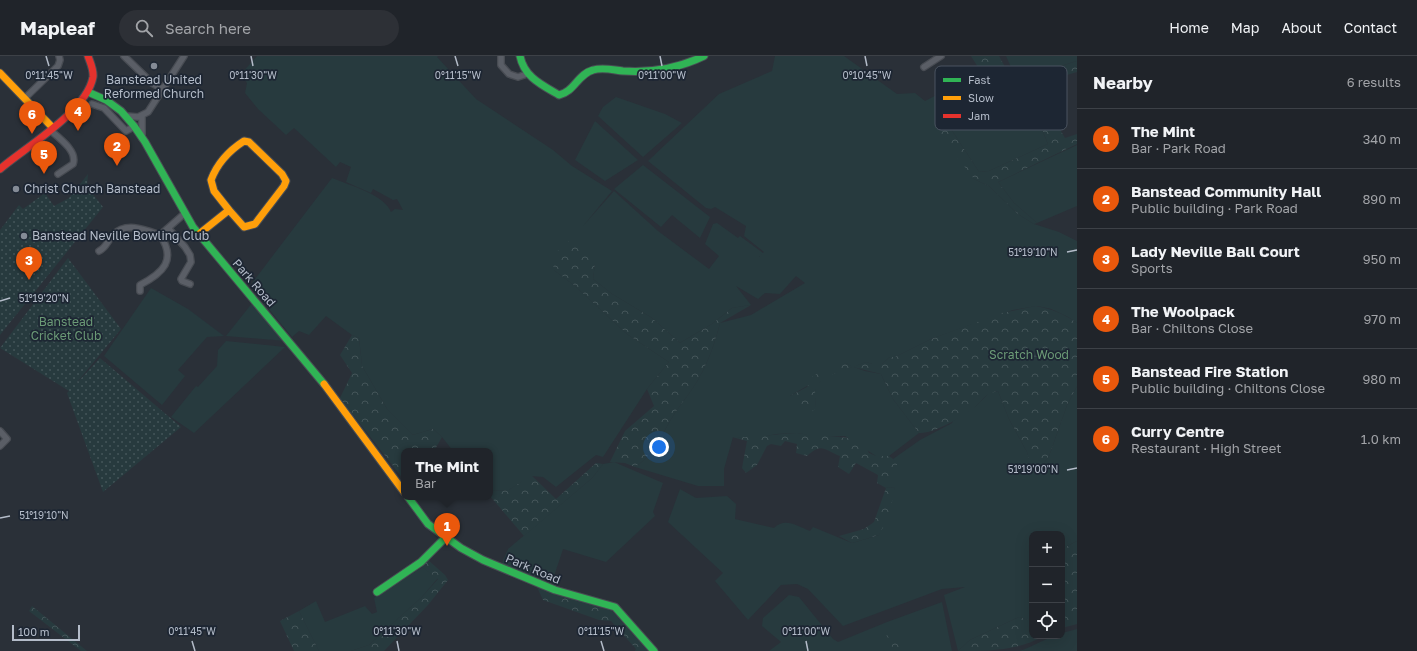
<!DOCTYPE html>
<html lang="en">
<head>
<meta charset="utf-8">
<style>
  body { margin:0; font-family:"Golos Text",sans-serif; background:#2d3036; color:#f1f3f6 }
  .controls { position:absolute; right:12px; bottom:12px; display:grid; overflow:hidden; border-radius:8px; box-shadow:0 4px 16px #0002 }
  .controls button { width:36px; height:36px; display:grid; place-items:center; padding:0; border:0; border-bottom:1px solid #3d4147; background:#20242a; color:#f1f3f6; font:20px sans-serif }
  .scale { position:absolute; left:12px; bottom:10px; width:68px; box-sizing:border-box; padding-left:4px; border:2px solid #b4bcc9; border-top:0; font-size:11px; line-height:14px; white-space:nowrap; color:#b4bcc9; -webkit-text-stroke:3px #1d2633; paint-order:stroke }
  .you { position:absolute; left:659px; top:391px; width:14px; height:14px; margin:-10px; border:3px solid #fff; border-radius:50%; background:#1a73e8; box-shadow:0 0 0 6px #1a73e833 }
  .badge { display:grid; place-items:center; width:26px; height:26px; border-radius:50%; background:#ea580c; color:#fff; font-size:13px; font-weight:700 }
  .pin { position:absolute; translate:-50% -33px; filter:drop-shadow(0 1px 2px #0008) }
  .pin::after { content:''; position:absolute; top:21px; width:14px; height:12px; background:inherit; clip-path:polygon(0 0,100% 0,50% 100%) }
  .popup { position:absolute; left:401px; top:392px; width:92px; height:52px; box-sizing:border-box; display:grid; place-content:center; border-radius:8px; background:#20242a; filter:drop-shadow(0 1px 3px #0005); font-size:13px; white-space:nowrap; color:#a2a4a8 }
  .popup b { font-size:15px; color:#f1f3f6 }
  .popup::after { content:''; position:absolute; left:50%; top:100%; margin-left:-8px; border:8px solid transparent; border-top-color:#20242a }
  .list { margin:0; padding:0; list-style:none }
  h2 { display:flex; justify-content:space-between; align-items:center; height:52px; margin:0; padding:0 16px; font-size:17px }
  h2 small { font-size:13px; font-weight:400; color:#a2a4a8 }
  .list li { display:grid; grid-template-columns:26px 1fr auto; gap:12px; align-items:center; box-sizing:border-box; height:60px; padding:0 16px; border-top:1px solid #3d4147 }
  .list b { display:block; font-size:15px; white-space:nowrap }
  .list p { margin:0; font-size:13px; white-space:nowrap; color:#a2a4a8 }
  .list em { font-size:13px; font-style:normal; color:#a2a4a8 }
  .icon { flex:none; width:22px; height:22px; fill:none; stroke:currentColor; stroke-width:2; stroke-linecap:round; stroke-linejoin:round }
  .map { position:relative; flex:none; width:1077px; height:595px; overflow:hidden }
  header { display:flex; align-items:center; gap:24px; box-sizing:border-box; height:56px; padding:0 20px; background:#20242a; border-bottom:1px solid #3d4147 }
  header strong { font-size:19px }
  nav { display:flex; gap:22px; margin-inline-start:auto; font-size:14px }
  .search { width:280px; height:36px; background:#2d3036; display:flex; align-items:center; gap:10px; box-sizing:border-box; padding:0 14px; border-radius:22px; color:#a2a4a8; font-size:15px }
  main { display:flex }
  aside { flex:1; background:#20242a }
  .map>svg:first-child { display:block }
</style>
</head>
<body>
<header>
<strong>Mapleaf</strong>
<div class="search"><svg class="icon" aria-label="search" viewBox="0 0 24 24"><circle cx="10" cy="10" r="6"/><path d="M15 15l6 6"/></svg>Search here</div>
<nav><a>Home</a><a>Map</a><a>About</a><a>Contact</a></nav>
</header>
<main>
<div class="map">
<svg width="1077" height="595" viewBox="0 0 1077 595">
  <defs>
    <pattern id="forest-crowns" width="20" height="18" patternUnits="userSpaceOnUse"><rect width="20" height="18" fill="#273a3e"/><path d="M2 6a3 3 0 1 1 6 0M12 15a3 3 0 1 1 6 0" fill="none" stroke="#445559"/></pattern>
    <pattern id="park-dots" width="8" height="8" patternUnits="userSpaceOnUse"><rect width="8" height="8" fill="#273a3e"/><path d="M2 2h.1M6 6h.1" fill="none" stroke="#445559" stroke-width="1.8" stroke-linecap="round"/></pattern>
  </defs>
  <rect width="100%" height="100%" fill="#2a3038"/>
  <path fill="#273a3e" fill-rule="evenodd" d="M257,0h181l-1,1 39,42 77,51 19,16 40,25 -29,35 31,-35 44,40 51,38 10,-13 -14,-12 8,-20 4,-1 21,15 2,-2 23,17 -4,4 5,-5 -20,-16 2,-10 -31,-19 -4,2 -5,-1 -58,-47 71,-67 53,-23 3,-15h69l53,38 18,-1 10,8 56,-29 12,2 3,10 -60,31 38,64 15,7 29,28 16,10 25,8 18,9v82l-9,-6 -17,-8 -14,-3 -24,4 -82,29 -36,18h-5l-8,7h-10l-6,-2 -12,5 11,4 16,3 12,25 26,34 -30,23h-13l-31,-20 -27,1 -21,-4 -20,1 -22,4 -22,-1 -9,32v17h-26l-63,-19c20,-13 26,-32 38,-51 8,-13 19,-25 26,-38 10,-18 16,-36 21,-55l31,-8 54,-32 -9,-7 -16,18 -15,-1 -7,6 -22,-13 15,19 -19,3 -20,16 -32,19 -28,-25 -40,-24 -19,-15 2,-16 -41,7 20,15 53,49 42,28 -22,27 -44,68 -7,-2 -40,32 -13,-10 -12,-1 -22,14 -19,1v-40h-37l-11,-14 -9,-8 -20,6 -26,-26 -25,-43 -3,-28 -7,-3 -26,-19 -17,19 -10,-4 -7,6 -34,-41 -6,-13 80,-105c17,7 53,17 59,34l4,-3 8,1 -6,-11 -4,1 -20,-11 -2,4 -25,-11 5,-15 -11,-5 -4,5 -42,-39 -8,7 -28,-26 -13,-16 2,-10 -6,-9zM846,307l6,4c-12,4 -34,9 -37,24 -1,5 1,12 1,17l-26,-12z
    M1006,0h71v5l-26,8 -1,-3 -37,6z
    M1022,24l26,64 -59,27 -10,1 -34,-52 26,-13 34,-10 5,-10z
    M616,41l49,17 17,9 -39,34 -45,-41 5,-9z
    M595,65l43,39 -33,21 -30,-21z
    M1077,89v61l-40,17 -23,-20 -16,-21z
    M643,109l67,52 -10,21 -28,-23 -11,12 -47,-38z
    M151,232l37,21 36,27 -17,1 -29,33 7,6 -23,29 -58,-49z
    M253,246l33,39 -60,-5z
    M226,285l59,6 -91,86 -23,-16 25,-31 2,1 19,-21 1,-16z
    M1077,330v155l-15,8v-15h-30v34l-3,5 3,9v37l-4,1 -9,-3 -49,23 -12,11 -14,-56 21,-8 -23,2 -99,37 -35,-37 -11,-5 -16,1 -33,35 -33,-39 8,-8 -55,-51 12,-33 16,9 31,-2 9,8 -1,15 39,9c11,-11 23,-2 36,3l3,-4 39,16 27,-8 16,-48 -9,1 11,-25 -4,-4 27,-19 32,-17 1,-2 23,-15 13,-13 9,-2 11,28 18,33 6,19 10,-7 6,-8 18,-51z
    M614,406l49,21 -10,29 2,4 -49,46 -43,-13 -11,33 -51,-17 7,-16 84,-71 11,-14z
    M422,511l16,11 -16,19 -53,48 -18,6h-32l-20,-40 17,-10 9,21 40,-16 7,8 5,-2 -3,-14z
    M789,539l10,2 34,42 5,3 49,-20 55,-20 10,49h-183l12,-9 -19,-16 1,-8z
    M1077,573v22h-58c15,-4 27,-15 43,-15v-3z"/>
  <path fill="url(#forest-crowns)" d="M971,0h28l11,20 16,-2 2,2 -18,11v6l-5,4 -34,10 -26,13 34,52 10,-1 59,-27 -23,-58 6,-6 34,58 12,-4v10l-79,38 16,21 23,20 -3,1 -16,-10 -29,-28 -15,-7 -32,-41 -7,-23 61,-31 -3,-10 -12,-2z
    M1077,5v11l-31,9 -11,-4 11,-6z
    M569,185l16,4 10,18 -2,16 19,15 40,24 28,25 32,-19 20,-16 19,-3 -31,18c-5,19 -11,37 -21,55 -7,13 -18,25 -26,38 -12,19 -18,38 -38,51l-10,-4 -15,-1 15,-31 29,-25 -7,-17 22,-27 -42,-28 -53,-49 -20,-15 -2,-14z
    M1036,250c16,3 28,8 41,17v63l-10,19 -18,51 -6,8 -9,8 -3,-4 -4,-16 -18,-33 -11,-28c-14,3 -13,7 -22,15 -11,10 -43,28 -57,27l-26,-34 -12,-25 -28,-7 -20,7 -13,8 -5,9 1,17 -5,4 -10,1 -9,-9 -2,-8 17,-9 6,-11 20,-10 13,-3 7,4 13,-5 6,2h10l8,-7h5l36,-18 71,-26z
    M352,279l7,3 3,28 25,43 26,26 20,-6 9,8 -8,14h-30v29l-64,-82 12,-25 -12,-18z
    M797,377c22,4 44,2 66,8l6,12 7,3h13l8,6v13l-11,13 9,-1 -6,29 -10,19 -27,8 -13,-7 25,-7 10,-7 12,-34 -9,-5 1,-8 -22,-12 -7,11 -11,-7 2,-11c-16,-6 -18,-14 -33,0l-11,-3 1,-9 -12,-3 -4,5 -10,-2 -4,2 -10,19 -11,8 -4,-5 5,-27 -15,-4c22,1 43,-3 65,-4z
    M596,407l7,1 -11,14 -68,58 -34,-40v-5l19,-1 22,-15 25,24z
    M1077,485v83l-15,4v-79z
    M428,504l17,15 3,5 -20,25 -44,46h-33l18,-6 53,-48 16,-18 -16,-12z
    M537,531l75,24 36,40h-13l1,-2 -25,-28 -12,-1 -56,-20z
    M32,550l55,45h-6l-52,-40z
    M299,555l20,40h-25l-14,-30z
    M1019,561l9,3 4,-1v17h11c-24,15 -56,15 -85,15l12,-11z
    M893,576l6,3 6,8 -2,5 -11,-1 -6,-13z"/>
  <path fill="url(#park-dots)" d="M88,118l-1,13 16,20 -103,128v-105l19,-25 4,4 22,-16 9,13 15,-8z
    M68,202l53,71 -47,57 26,-28 81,69 -78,65 -36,-99 2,-2 -69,-43z"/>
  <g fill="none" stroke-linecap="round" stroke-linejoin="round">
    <defs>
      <path id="street" d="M124,0l28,27 12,7
        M501,0v9l8,9 9,3 9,-3
        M924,11l17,-11
        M25,42l33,-32 2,-6 -1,-4
        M92,48l12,4 22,23 9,-5
        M126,60l12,1 10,-5 36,-56
        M142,60v22
        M50,74c8,7 28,21 23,34l-15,10
        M168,172l17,19 5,8 1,7 -10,17 1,2 8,3
        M160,179l24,-21
        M99,195c8,-4 8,-10 14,-16 13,-14 33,-5 47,0 17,25 3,38 -20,50v6
        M0,375l7,8 -7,7"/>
      <path id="fast" d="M520,0c4,21 22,29 39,39 15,-3 19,-21 34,-25 10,-3 20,0 30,1 28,2 56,-3 81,-15
        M88,36l18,8 15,11 13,15 11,16 48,85 131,157
        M408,441l20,27 33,24 22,12 72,30 60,17 39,44
        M377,536l44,-30 24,-24"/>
      <path id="slow" d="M0,17l52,54
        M199,178l30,-24 15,17 11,-3 29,-38 2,-5 -4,-7 -33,-32 -5,-1c-14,9 -27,23 -33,39l3,11 15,19
        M324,328l80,108"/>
      <path id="jam" d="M0,113c26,-22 87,-58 93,-92 1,-7 -3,-15 -5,-21"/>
    </defs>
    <use href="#street" stroke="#484c53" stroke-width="8"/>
    <use href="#fast" stroke="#484c53" stroke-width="9"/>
    <use href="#slow" stroke="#484c53" stroke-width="9"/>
    <use href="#jam" stroke="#484c53" stroke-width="9"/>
    <use href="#street" stroke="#5a5e66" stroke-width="5.5"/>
    <use href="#fast" stroke="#30b455" stroke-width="7"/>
    <use href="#slow" stroke="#ff9f0a" stroke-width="7"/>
    <use href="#jam" stroke="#e5322d" stroke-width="7"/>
  </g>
  <path fill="none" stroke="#b4bcc9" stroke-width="1.5" d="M46,0l3,10M251,0l2,10M455,0l3,10M660,0l2,10M865,0l2,10M1067,196l10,-2M0,245l10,-3M1067,414l10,-2M0,462l10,-2M192,585l3,10M397,585l2,10M601,585l3,10M806,585l2,10"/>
  <g fill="#848b96" stroke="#1d2633" stroke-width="1.5">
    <circle cx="154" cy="10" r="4"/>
    <circle cx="16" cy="133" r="4"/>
    <circle cx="24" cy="180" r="4"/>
  </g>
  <g text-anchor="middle" stroke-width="3.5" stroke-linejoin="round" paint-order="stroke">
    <g font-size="12" fill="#b4bcc9" stroke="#1d2633" text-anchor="start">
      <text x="154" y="28" text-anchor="middle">Banstead United<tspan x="154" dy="14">Reformed Church</tspan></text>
      <text x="24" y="137">Christ Church Banstead</text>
      <text x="32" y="184">Banstead Neville Bowling Club</text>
    </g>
    <g font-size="12" fill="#b4bcc9" stroke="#1d2633">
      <text transform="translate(254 227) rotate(49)" y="4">Park Road</text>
      <text transform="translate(533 513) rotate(23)" y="4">Park Road</text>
    </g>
    <g font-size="12" fill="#6b9a76" stroke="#1d2633">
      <text x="66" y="270">Banstead<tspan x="66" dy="14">Cricket Club</tspan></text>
      <text x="1029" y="303">Scratch Wood</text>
    </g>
  </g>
  <rect x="935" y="10" width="132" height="64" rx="6" fill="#1d2633" stroke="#4a5360" stroke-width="1"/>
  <rect x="943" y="22" width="18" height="4" fill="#30b455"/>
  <rect x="943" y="40" width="18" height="4" fill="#ff9f0a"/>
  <rect x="943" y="58" width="18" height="4" fill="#e5322d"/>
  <g font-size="11" fill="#b4bcc9">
    <text x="968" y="28">Fast</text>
    <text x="968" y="46">Slow</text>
    <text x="968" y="64">Jam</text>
  </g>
  <g font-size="10" text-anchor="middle" fill="#b4bcc9" stroke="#1d2633" stroke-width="3.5" stroke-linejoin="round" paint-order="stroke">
    <text x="49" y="23">0°11'45"W</text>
    <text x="253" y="23">0°11'30"W</text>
    <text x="458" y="23">0°11'15"W</text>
    <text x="662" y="23">0°11'00"W</text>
    <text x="867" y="23">0°10'45"W</text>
    <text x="1033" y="200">51°19'10"N</text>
    <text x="44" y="246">51°19'20"N</text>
    <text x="1033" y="417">51°19'00"N</text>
    <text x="44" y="463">51°19'10"N</text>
    <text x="192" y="579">0°11'45"W</text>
    <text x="397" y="579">0°11'30"W</text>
    <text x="601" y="579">0°11'15"W</text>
    <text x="806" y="579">0°11'00"W</text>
  </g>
</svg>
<div class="controls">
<button>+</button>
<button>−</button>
<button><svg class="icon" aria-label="locate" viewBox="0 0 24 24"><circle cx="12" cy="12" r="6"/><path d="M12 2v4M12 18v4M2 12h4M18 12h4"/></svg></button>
</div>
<div class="scale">100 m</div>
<div class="you"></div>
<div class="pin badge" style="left:447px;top:490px">1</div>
<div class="popup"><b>The Mint</b>Bar</div>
<div class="pin badge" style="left:117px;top:110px">2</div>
<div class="pin badge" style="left:29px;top:224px">3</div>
<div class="pin badge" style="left:78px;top:75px">4</div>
<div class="pin badge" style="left:44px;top:118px">5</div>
<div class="pin badge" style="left:32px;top:78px">6</div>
</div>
<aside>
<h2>Nearby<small>6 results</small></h2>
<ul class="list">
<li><span class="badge">1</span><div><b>The Mint</b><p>Bar · Park Road</p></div><em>340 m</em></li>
<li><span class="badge">2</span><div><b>Banstead Community Hall</b><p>Public building · Park Road</p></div><em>890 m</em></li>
<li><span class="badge">3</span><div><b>Lady Neville Ball Court</b><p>Sports</p></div><em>950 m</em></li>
<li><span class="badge">4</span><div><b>The Woolpack</b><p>Bar · Chiltons Close</p></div><em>970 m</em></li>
<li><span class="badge">5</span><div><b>Banstead Fire Station</b><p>Public building · Chiltons Close</p></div><em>980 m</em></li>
<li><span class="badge">6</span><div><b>Curry Centre</b><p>Restaurant · High Street</p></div><em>1.0 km</em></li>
</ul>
</aside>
</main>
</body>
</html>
